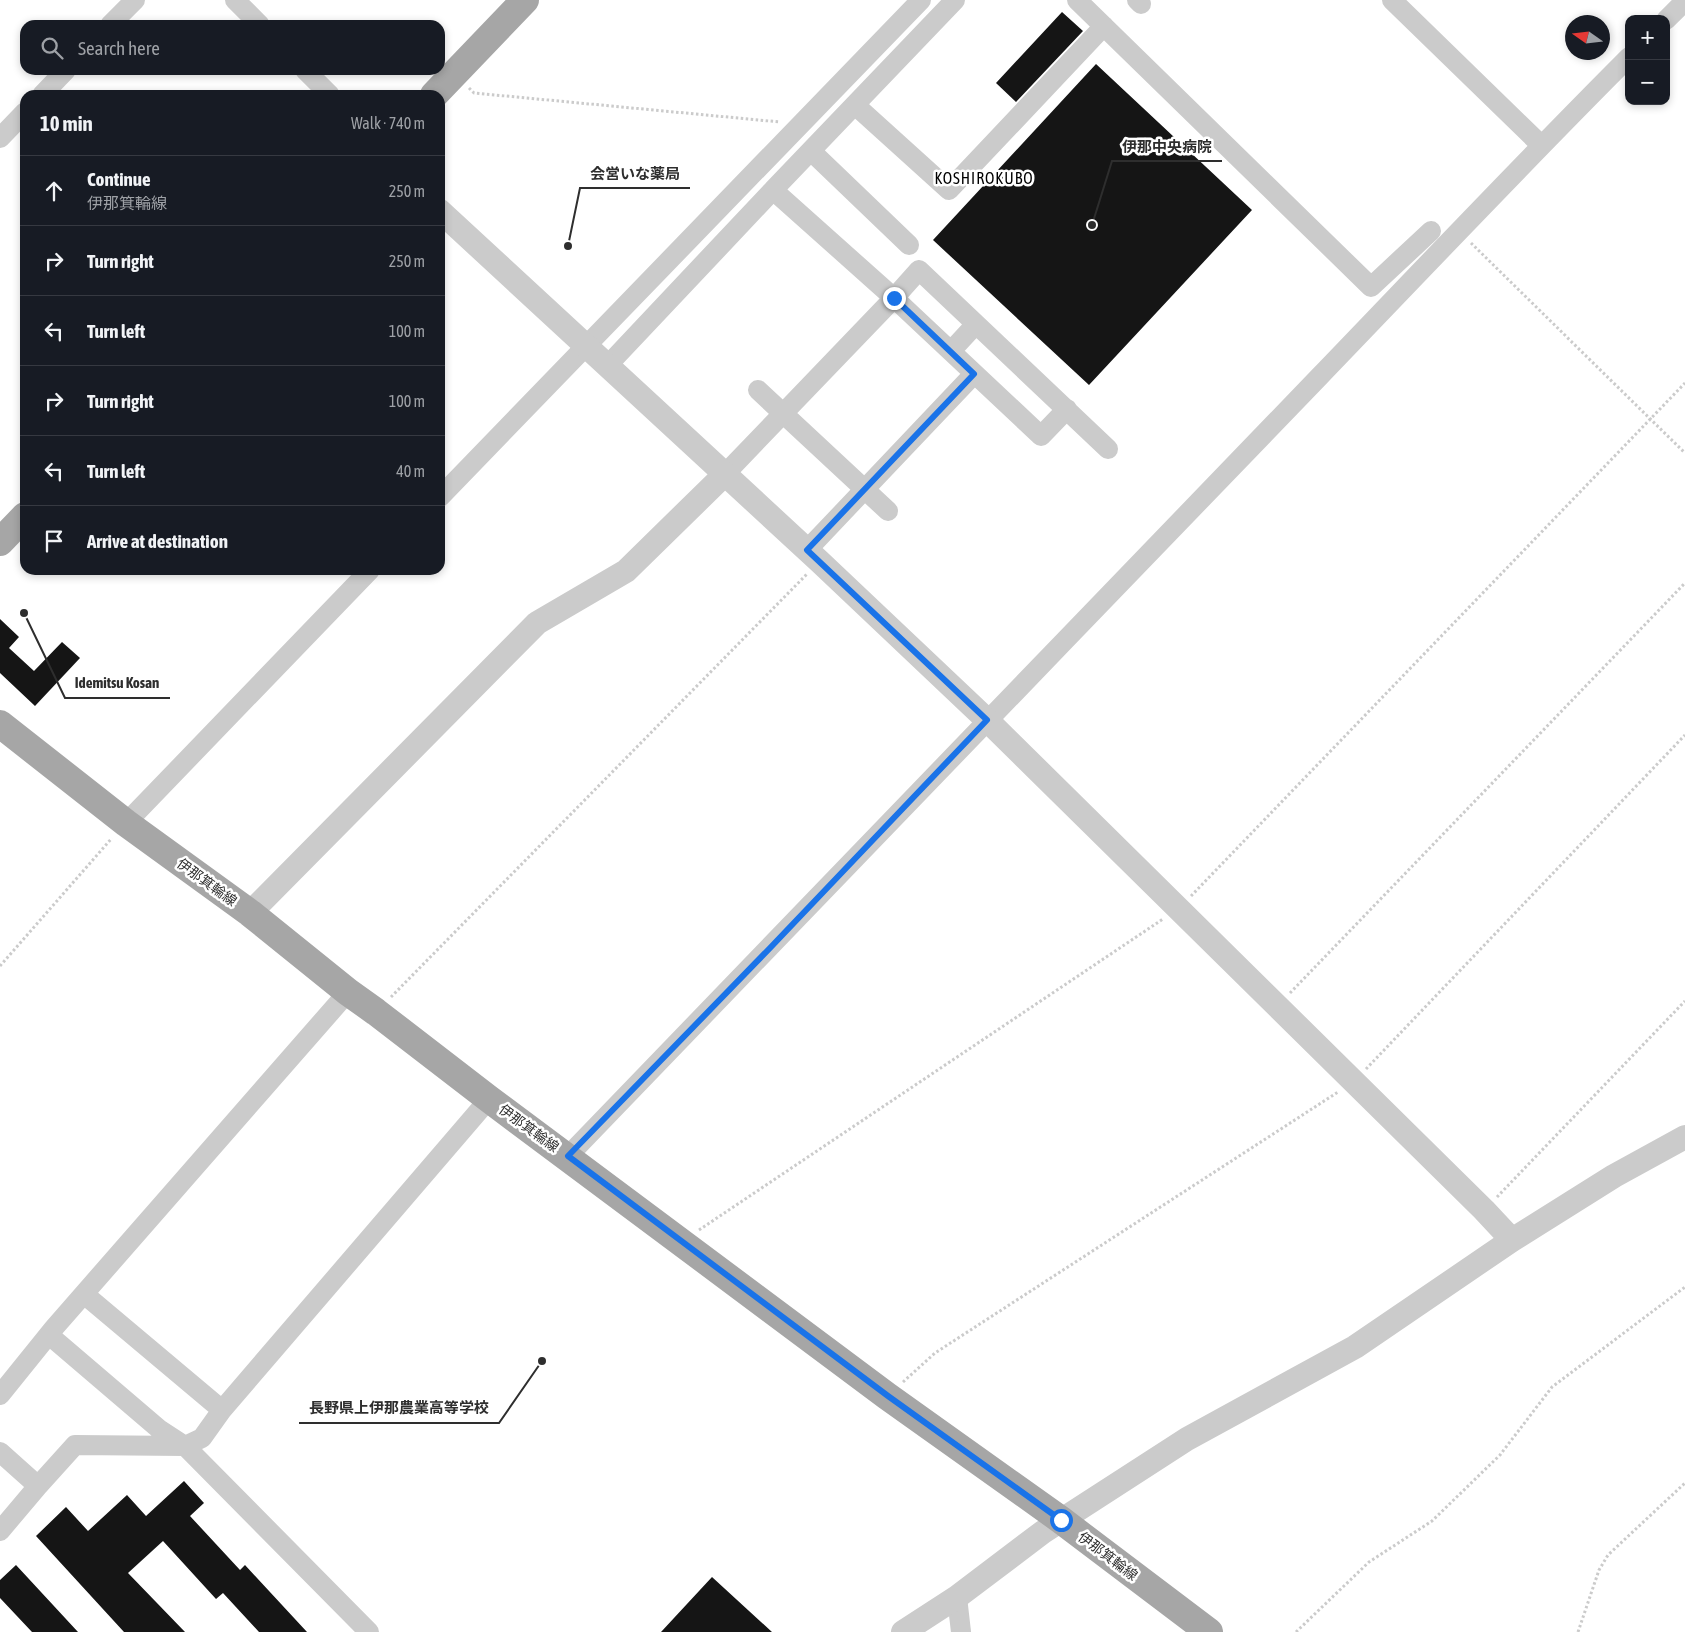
<!DOCTYPE html>
<html lang="en">
<head>
<meta charset="utf-8">
<style>
  body { margin:0; font-family:"Asap Condensed","Noto Sans JP",sans-serif; background:#20242c; color:#f1f3f6 }
  .controls { position:absolute; right:15px; top:15px; display:grid; overflow:hidden; border-radius:10px; box-shadow:0 2px 8px #0003 }
  .controls button { width:45px; height:45px; display:grid; place-items:center; padding:0; border:0; border-bottom:1px solid #363941; background:#171b24; color:#f1f3f6; font:25px sans-serif }
  .compass { position:absolute; left:1565px; top:15px; width:45px; height:45px; border-radius:50%; background:#171b24; box-shadow:0 2px 8px #0003; rotate:284deg }
  .stop { position:absolute; width:15px; height:15px; margin:-11px; border:4px solid #1a73e8; border-radius:50%; background:#fff }
  .stop.end { background:#1a73e8; border-color:#fff; box-shadow:0 1px 5px #0008 }
  .list { margin:0; padding:0; list-style:none }
  h2 { display:flex; justify-content:space-between; align-items:center; height:65px; margin:0; padding:0 20px; font-size:21px }
  h2 small { font-size:16px; font-weight:400; color:#9ea1a6 }
  .list li { display:grid; grid-template-columns:32px 1fr auto; gap:15px; align-items:center; box-sizing:border-box; height:70px; padding:0 20px; border-top:1px solid #363941 }
  .list b { display:block; font-size:19px; white-space:nowrap }
  .list p { margin:0; font-size:16px; white-space:nowrap; color:#9ea1a6 }
  .list em { font-size:16px; font-style:normal; color:#9ea1a6 }
  .icon { flex:none; width:28px; height:28px; fill:none; stroke:currentColor; stroke-width:2; stroke-linecap:round; stroke-linejoin:round }
  .map { position:relative; flex:none; width:1685px; height:1632px; overflow:hidden }
  .search { position:absolute; background:#171b24; box-shadow:0 2px 8px #0003; left:20px; top:20px; width:425px; height:55px; display:flex; align-items:center; gap:12px; box-sizing:border-box; padding:0 18px; border-radius:15px; color:#9ea1a6; font-size:19px }
  .panel { position:absolute; background:#171b24; box-shadow:0 2px 8px #0003; left:20px; top:90px; width:425px; height:485px; border-radius:15px }
  .map>svg:first-child { display:block }
</style>
</head>
<body>
<div class="map">
<svg width="1685" height="1632" viewBox="0 0 1685 1632">
  <rect width="100%" height="100%" fill="#fff"/>
  <path fill="#151515" d="M1062,12l21,19 -67,71 -20,-19z
    M1096,64l156,146 -163,175 -156,-145z
    M0,619l19,18 -10,11 25,23 28,-29 18,16 -45,48 -35,-33z
    M184,1481l20,22 -14,13 50,54 5,-5 62,67h-48l-36,-39 -7,6 -53,-58 -35,32 57,59h-61l-88,-96 30,-29 22,24 39,-36 19,21z
    M16,1565l62,67h-46l-32,-34v-18z
    M712,1577l60,55h-111z"/>
  <g fill="none" stroke-linecap="round" stroke-linejoin="round">
    <path stroke="#cbcbcb" stroke-width="3" stroke-dasharray="2.5 2.5" stroke-linecap="butt" d="M469,88l5,5 306,29
      M1471,243l214,210
      M1191,896l494,-513
      M0,966l112,-128
      M1290,993l395,-410
      M391,997l416,-423
      M1366,1069l319,-334
      M1497,1197l188,-196
      M699,1230l464,-311
      M903,1382l32,-29 403,-261
      M1296,1632l73,-70 63,-41 68,-66 52,-68 133,-100
      M1578,1632l21,-62 9,-15 77,-72"/>
    <path stroke="#cbcbcb" stroke-width="20" d="M235,0l25,25
      M1077,0l294,287 60,-56
      M1137,0l4,4
      M1392,0l149,145
      M1666,20l19,-19
      M110,25l25,-25
      M305,70l25,25
      M42,95l24,-25
      M855,105l94,85 155,-164
      M0,138l25,-26
      M811,151l98,94
      M773,190l182,-190
      M951,351l25,-27
      M607,366l166,-176 121,108 147,138 26,-27
      M758,390l130,121
      M724,475l170,-177 25,-28 189,179
      M440,497l481,-497
      M807,550l167,-176
      M126,823l244,-253
      M568,1156c251,-258 500,-520 751,-779 103,-107 205,-215 310,-320
      M84,1294l138,116
      M49,1335l110,94 26,17 184,186
      M0,1395l54,-67 294,-336
      M0,1452l38,34
      M0,1531l38,-45 37,-41 110,1 17,-8 20,-28 267,-311
      M957,1597l4,35"/>
    <path stroke="#cbcbcb" stroke-width="24" d="M440,211l379,350 168,159 497,490 28,30
      M250,913l287,-290 89,-52 98,-96
      M903,1632l54,-35 86,-65 144,-93 168,-92 157,-107 102,-64 71,-39"/>
    <path stroke="#a6a6a6" stroke-width="28" d="M434,95l91,-95
      M0,542l25,-26
      M0,724l126,99 124,90 98,79 28,20 113,87 398,297 174,124 148,112"/>
  </g>
  <g fill="none" stroke-linecap="round" stroke-linejoin="round">
    <path stroke="#1a73e8" stroke-width="6" d="M894,298l80,76 -167,176 180,170 -217,228 -202,208 320,240 173,124"/>
  </g>
  <g text-anchor="middle" stroke-width="5" stroke-linejoin="round" paint-order="stroke">
    <g font-size="14" fill="#2e2e2e" stroke="#fff">
      <text transform="translate(207 882) rotate(36)" y="5">伊那箕輪線</text>
      <text transform="translate(529 1128) rotate(36)" y="5">伊那箕輪線</text>
      <text transform="translate(1108 1556) rotate(37)" y="5">伊那箕輪線</text>
    </g>
    <g font-size="16" letter-spacing="1" fill="#000" stroke="#fff">
      <text x="984" y="184">KOSHIROKUBO</text>
    </g>
  </g>
  <path fill="none" stroke="#2e2e2e" stroke-width="2" d="M1092 225L1112 161H1222M568 246L580 188H690M24 613L65 698H170M542 1361L499 1423H299"/>
  <g fill="#2e2e2e" stroke="#fff" stroke-width="2">
    <circle cx="1092" cy="225" r="5"/>
    <circle cx="568" cy="246" r="5"/>
    <circle cx="24" cy="613" r="5"/>
    <circle cx="542" cy="1361" r="5"/>
  </g>
  <g font-size="15" text-anchor="middle" font-weight="bold" fill="#2e2e2e" stroke="#fff" stroke-width="5" stroke-linejoin="round" paint-order="stroke">
    <text x="1167" y="152">伊那中央病院</text>
    <text x="635" y="179">会営いな薬局</text>
    <text x="117" y="688">Idemitsu Kosan</text>
    <text x="399" y="1413">長野県上伊那農業高等学校</text>
  </g>
</svg>
<div class="controls">
<button>+</button>
<button>−</button>
</div>
<svg class="compass" viewBox="-18 -18 36 36"><path d="M0-13l5 13h-10z" fill="#e53935"/><path d="M0 13l5-13h-10z" fill="#9ea1a6"/></svg>
<div class="stop" style="left:1061px;top:1520px"></div>
<div class="stop end" style="left:894px;top:298px"></div>
<div class="search"><svg class="icon" aria-label="search" viewBox="0 0 24 24"><circle cx="10" cy="10" r="6"/><path d="M15 15l6 6"/></svg>Search here</div>
<section class="panel">
<h2>10 min<small>Walk · 740 m</small></h2>
<ul class="list">
<li><svg class="icon" aria-label="ahead" viewBox="0 0 24 24"><path d="M12 20V5M6 11l6-6 6 6"/></svg><div><b>Continue</b><p>伊那箕輪線</p></div><em>250 m</em></li>
<li><svg class="icon" aria-label="right" viewBox="0 0 24 24"><path d="M7 20v-9h11M14 6l5 5-5 5"/></svg><div><b>Turn right</b></div><em>250 m</em></li>
<li><svg class="icon" aria-label="left" viewBox="0 0 24 24"><path d="M17 20v-9H6M10 6l-5 5 5 5"/></svg><div><b>Turn left</b></div><em>100 m</em></li>
<li><svg class="icon" aria-label="right" viewBox="0 0 24 24"><path d="M7 20v-9h11M14 6l5 5-5 5"/></svg><div><b>Turn right</b></div><em>100 m</em></li>
<li><svg class="icon" aria-label="left" viewBox="0 0 24 24"><path d="M17 20v-9H6M10 6l-5 5 5 5"/></svg><div><b>Turn left</b></div><em>40 m</em></li>
<li><svg class="icon" aria-label="arrive" viewBox="0 0 24 24"><path d="M6 21V4h12l-3 4 3 4H6"/></svg><div><b>Arrive at destination</b></div></li>
</ul>
</section>
</div>
</body>
</html>
